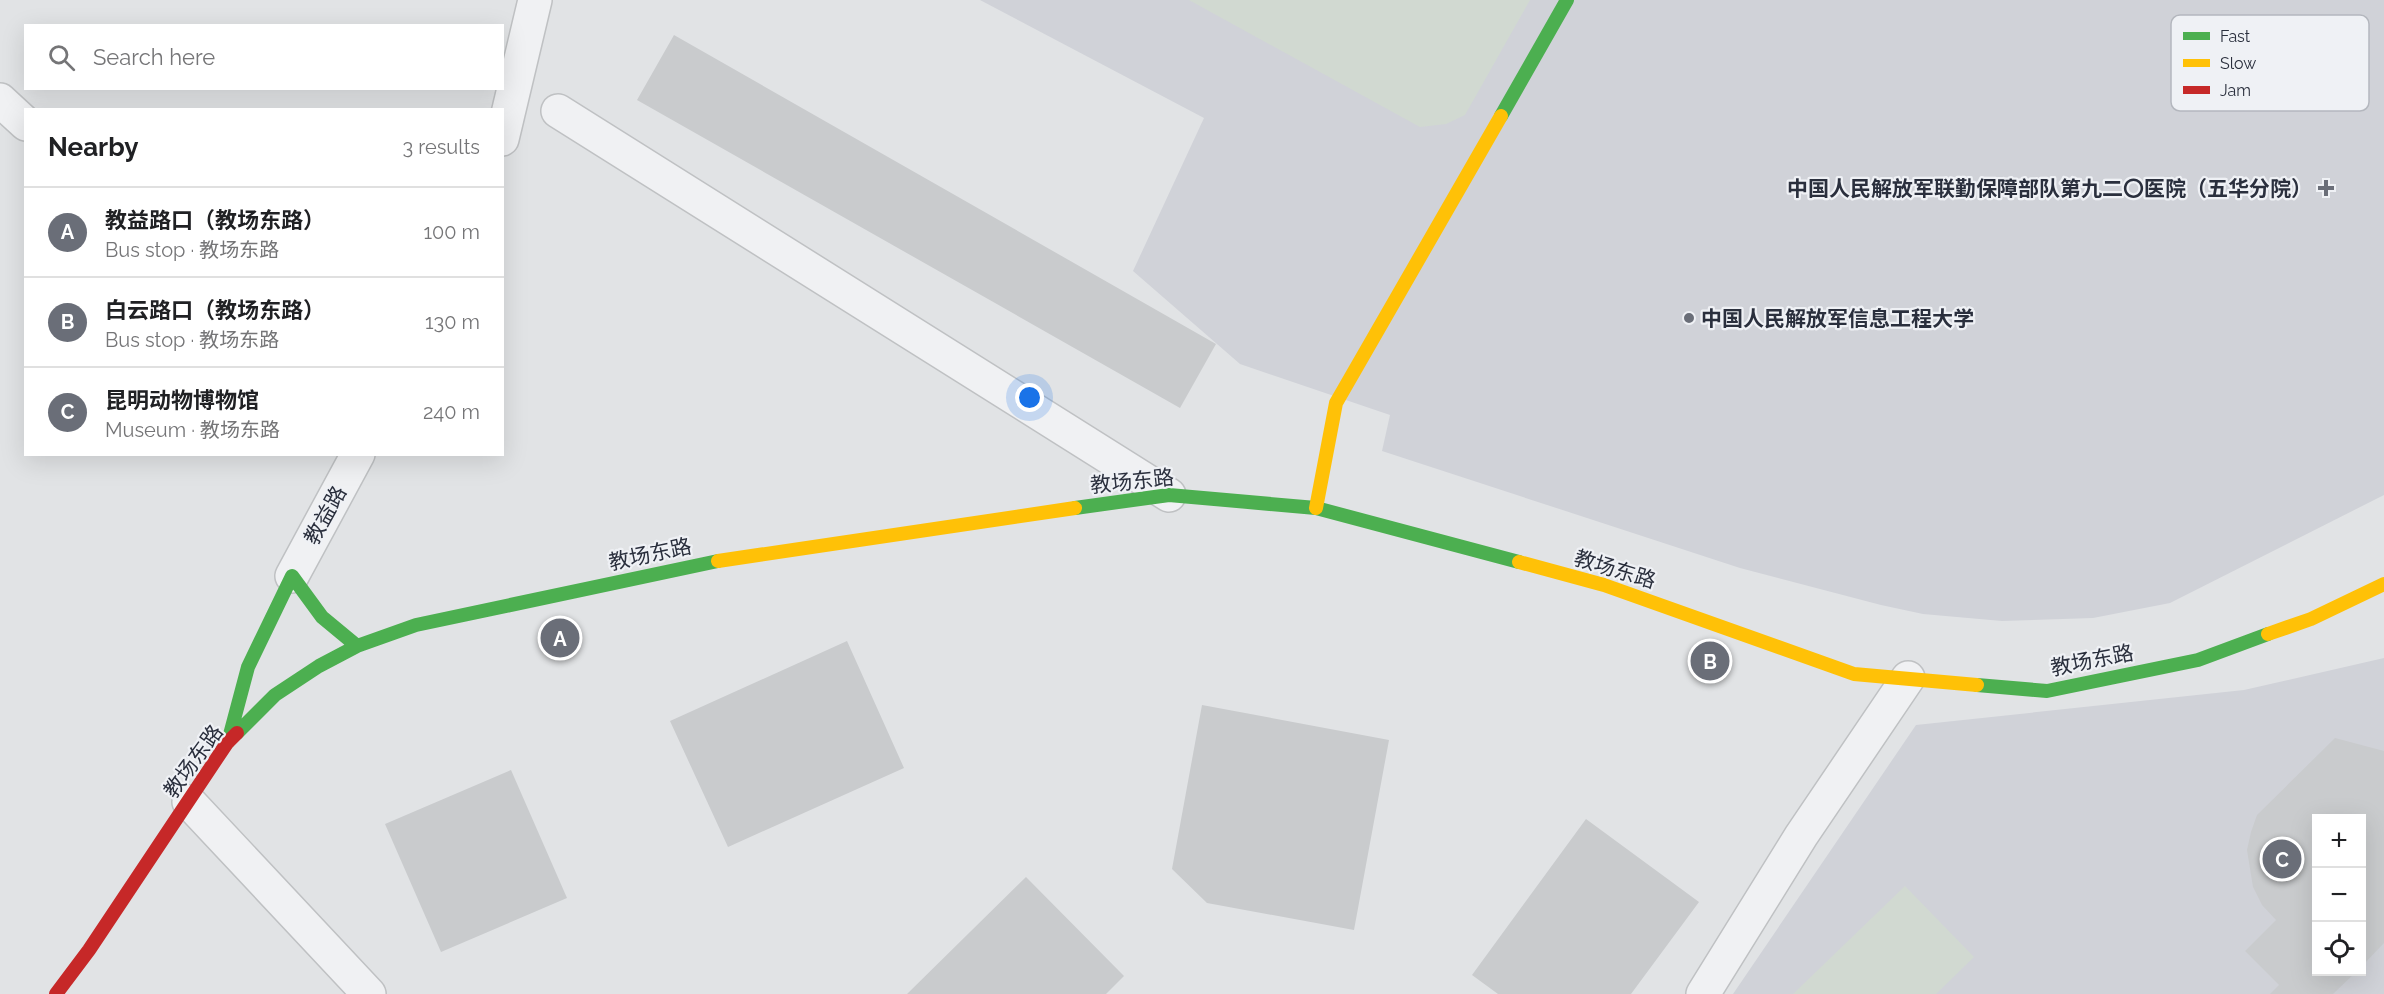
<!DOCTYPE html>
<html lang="en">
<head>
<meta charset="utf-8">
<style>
  body { margin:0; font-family:Raleway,"Noto Sans SC",sans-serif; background:#f2f2f2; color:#202124 }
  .controls { position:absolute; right:18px; bottom:18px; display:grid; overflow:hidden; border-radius:0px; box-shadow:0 6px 24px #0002 }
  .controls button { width:54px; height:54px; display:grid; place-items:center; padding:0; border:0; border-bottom:2px solid #e0e0e0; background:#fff; color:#202124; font:30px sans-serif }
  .you { position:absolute; left:1030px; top:398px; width:21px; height:21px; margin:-15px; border:4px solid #fff; border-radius:50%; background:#1a73e8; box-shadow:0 0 0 9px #1a73e833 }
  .badge { display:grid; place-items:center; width:39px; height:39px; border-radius:50%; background:#6a6e78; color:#fff; font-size:20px; font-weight:700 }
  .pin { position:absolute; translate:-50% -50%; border:3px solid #fff; box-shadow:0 2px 6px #0006 }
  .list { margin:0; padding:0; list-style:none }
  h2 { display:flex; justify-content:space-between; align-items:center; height:78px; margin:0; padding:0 24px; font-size:26px }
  h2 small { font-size:20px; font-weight:400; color:#757577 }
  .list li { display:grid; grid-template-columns:39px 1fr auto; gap:18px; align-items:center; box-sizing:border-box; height:90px; padding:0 24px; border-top:2px solid #e0e0e0 }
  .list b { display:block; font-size:22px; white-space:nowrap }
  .list p { margin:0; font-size:20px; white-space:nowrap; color:#757577 }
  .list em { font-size:20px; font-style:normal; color:#757577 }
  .icon { flex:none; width:33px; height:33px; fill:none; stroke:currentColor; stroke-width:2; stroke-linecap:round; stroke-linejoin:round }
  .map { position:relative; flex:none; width:2384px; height:994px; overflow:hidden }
  .search { position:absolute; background:#fff; box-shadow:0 6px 24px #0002; left:24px; top:24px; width:480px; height:66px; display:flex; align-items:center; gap:15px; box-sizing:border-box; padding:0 21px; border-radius:0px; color:#757577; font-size:22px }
  .panel { position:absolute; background:#fff; box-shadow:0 6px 24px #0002; left:24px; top:108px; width:480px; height:348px; border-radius:0px }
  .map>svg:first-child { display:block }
  .built { fill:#d0d2d8; fill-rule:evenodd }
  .green { fill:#d1d9d1 }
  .building { fill:#c9cbcd }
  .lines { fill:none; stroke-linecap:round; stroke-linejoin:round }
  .street-casing { stroke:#bfc1c3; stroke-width:36 }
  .street { stroke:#f0f1f3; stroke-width:33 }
  .fast { stroke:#4caf50; stroke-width:14 }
  .slow { stroke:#ffc107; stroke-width:14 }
  .jam { stroke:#c62828; stroke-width:14 }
  .poi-dot { fill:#6a6e78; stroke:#eff1f5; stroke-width:2 }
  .labels { text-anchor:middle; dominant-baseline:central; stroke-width:4.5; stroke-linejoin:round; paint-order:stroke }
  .poi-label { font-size:21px; font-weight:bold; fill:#2a2f3d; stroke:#eff1f5; text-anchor:end }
  .street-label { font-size:21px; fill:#2a2f3d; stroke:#eff1f5 }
  .key { fill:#eff1f5; stroke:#b4b7be; stroke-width:1.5 }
  .key-label { font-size:16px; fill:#2a2f3d }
</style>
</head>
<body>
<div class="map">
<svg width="2384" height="994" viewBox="0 0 2384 994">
  <rect width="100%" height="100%" fill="#e1e3e5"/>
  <!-- built -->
  <path class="built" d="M 980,0 L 2384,0 L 2384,495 L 2170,603 L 2093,618 L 2002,621 L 1923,614 L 1881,605 L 1740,568 L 1382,451 L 1390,415 L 1240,364 L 1133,271 L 1204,118 Z
    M 2384,658 L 2384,994 L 1733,994 L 1916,725 L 2244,690 ZM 2316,818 L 2362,818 L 2362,972 L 2316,972 Z"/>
  <!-- green -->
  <path class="green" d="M 1189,0 L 1530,0 L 1465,115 L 1446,124 L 1420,127 Z
    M 1905,886 L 1974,957 L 1936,994 L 1793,994 Z"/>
  <!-- building -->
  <path class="building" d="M 674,35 L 1216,344 L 1180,408 L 637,100 Z
    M 847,641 L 904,768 L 728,847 L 670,721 Z
    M 1202,705 L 1389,740 L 1354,930 L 1207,903 L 1172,869 Z
    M 2335,738 L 2384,751 L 2384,943 L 2362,966 L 2362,818 L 2316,818 L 2316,972 L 2356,972 L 2333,994 L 2270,994 L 2279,985 L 2245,951 L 2276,920 L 2262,905 L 2253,887 L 2247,850 L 2251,832 L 2257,815 Z
    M 511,770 L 567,898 L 441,952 L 385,824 Z
    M 1586,819 L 1699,902 L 1631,994 L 1498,994 L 1472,975 Z
    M 1026,877 L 1124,976 L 1106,994 L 907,994 Z"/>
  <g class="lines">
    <!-- street casing -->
    <g class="street-casing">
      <path id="street" d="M 0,100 L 26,124
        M 558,111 L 1169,495
        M 502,139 L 535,0
        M 292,576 L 358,454
        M 189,802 L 369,994
        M 1703,994 L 1801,836 L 1908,678"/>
    </g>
    <!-- street -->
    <use href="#street" class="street"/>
    <!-- fast -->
    <path class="fast" d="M 1501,116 L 1567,0
      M 1075,508 L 1169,495 L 1316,508 L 1519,562
      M 1977,685 L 2047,691 L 2198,660 L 2268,634
      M 237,733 L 275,695 L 319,666 L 357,646 L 416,625 L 718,561
      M 228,742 L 248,667 L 292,576 L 322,617 L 357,646"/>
    <!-- slow -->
    <path class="slow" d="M 1316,508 L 1336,403 L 1501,116
      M 718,561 L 1075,508
      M 1519,562 L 1604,585 L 1854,674 L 1977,685
      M 2268,634 L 2311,619 L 2384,584"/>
    <!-- jam -->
    <path class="jam" d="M 56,994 L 89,950 L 227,743 L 237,733"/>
  </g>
  <!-- markers -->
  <g class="poi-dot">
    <path d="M2323 179h6v6h6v6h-6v6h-6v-6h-6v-6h6z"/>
    <circle cx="1689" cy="318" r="6"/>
  </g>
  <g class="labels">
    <!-- poi labels -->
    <g class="poi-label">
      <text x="2312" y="188">中国人民解放军联勤保障部队第九二〇医院（五华分院）</text>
      <text x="1701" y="318" text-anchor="start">中国人民解放军信息工程大学</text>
    </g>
    <!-- street labels -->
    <g class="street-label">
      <text transform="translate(1132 481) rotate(-6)">教场东路</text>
      <text transform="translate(325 515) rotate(-61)">教益路</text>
      <text transform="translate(650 554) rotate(-12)">教场东路</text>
      <text transform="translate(1615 569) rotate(17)">教场东路</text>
      <text transform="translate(2092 660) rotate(-11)">教场东路</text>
      <text transform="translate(193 761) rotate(-54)">教场东路</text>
    </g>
  </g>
  <!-- legend -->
  <rect x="2171" y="15" width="198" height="96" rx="9" class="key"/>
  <rect x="2183" y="32" width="27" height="8" fill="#4caf50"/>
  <rect x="2183" y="59" width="27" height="8" fill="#ffc107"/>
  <rect x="2183" y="86" width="27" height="8" fill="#c62828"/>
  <g class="key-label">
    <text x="2220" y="42">Fast</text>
    <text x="2220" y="69">Slow</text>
    <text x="2220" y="96">Jam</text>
  </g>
</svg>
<div class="controls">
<button>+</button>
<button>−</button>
<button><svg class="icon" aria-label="locate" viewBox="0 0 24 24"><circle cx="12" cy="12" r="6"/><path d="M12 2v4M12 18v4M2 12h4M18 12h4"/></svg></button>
</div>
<div class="you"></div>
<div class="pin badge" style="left:560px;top:638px">A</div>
<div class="pin badge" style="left:1710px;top:661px">B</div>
<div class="pin badge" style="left:2282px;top:859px">C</div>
<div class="search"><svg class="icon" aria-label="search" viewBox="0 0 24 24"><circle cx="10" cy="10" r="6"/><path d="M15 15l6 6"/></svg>Search here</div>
<section class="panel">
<h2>Nearby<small>3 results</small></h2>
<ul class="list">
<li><span class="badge">A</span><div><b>教益路口（教场东路）</b><p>Bus stop · 教场东路</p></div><em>100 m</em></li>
<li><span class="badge">B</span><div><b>白云路口（教场东路）</b><p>Bus stop · 教场东路</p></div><em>130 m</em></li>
<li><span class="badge">C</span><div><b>昆明动物博物馆</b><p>Museum · 教场东路</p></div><em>240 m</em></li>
</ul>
</section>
</div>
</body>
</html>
